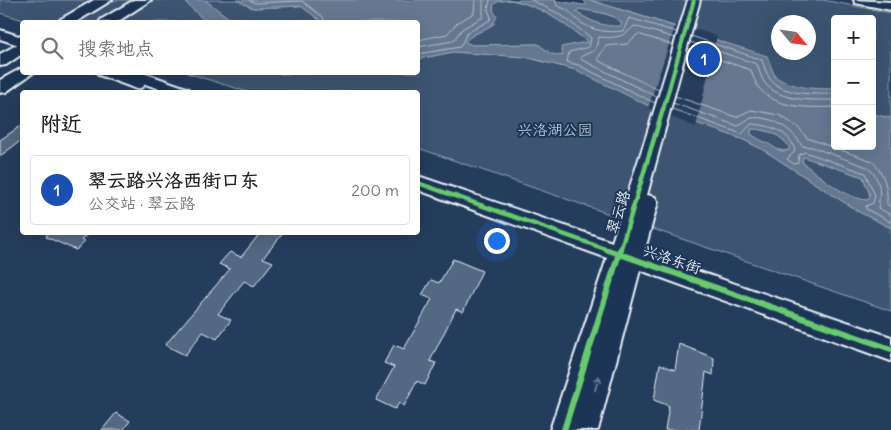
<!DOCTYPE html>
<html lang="zh">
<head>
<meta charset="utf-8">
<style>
  body { margin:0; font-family:Delius,"LXGW WenKai TC",sans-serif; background:#f2f2f2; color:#202124 }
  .controls { position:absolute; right:15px; top:15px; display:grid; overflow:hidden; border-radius:5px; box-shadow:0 5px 20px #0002 }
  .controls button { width:45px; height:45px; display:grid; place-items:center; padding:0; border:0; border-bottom:1px solid #e0e0e0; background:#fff; color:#202124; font:25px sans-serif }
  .compass { position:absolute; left:771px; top:15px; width:45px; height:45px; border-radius:50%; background:#fff; box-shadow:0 5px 20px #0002; rotate:119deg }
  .you { position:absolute; left:496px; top:240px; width:18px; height:18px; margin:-12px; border:4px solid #fff; border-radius:50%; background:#1a73e8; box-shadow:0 0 0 8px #1a73e833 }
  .badge { display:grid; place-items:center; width:32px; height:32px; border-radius:50%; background:#1a73e8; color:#fff; font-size:16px; font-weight:700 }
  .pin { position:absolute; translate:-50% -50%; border:2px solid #fff; box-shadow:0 1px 5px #0006 }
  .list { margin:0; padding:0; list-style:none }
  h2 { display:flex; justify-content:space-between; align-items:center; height:65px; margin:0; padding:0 20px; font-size:21px }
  h2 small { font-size:16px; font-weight:400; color:#757577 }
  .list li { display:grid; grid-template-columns:32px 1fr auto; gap:15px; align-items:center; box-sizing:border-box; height:70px; margin:0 10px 10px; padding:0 10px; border:1px solid #e0e0e0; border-radius:5px }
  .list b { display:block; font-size:19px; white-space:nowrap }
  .list p { margin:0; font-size:16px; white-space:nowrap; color:#757577 }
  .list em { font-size:16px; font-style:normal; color:#757577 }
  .icon { flex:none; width:28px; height:28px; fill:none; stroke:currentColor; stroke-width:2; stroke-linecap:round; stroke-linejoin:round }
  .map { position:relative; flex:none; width:891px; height:430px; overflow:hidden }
  .search { position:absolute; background:#fff; box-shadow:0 5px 20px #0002; left:20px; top:20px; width:400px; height:55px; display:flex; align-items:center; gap:12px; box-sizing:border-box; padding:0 18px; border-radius:5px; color:#757577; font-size:19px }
  .panel { position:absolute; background:#fff; box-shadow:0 5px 20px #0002; left:20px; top:90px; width:400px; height:145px; border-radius:5px }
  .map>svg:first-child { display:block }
  .green { fill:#3e5472; stroke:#93a2b5; fill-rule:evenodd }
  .water { fill:#657890; stroke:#99a8ba; fill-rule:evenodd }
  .pier { fill:#253d5d }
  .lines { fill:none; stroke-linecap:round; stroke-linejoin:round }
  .shore { stroke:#b4c1ce; stroke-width:1 }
  .building { fill:#536782; stroke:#e8f1f8 }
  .secondary-casing { stroke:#e8f1f8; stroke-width:4 }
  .primary-casing { stroke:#e8f1f8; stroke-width:4 }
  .secondary { fill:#1d3557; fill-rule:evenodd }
  .primary { fill:#1d3557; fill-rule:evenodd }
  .cycleway-far2-casing { stroke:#1d3557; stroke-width:6 }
  .cycleway-far1-casing { stroke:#1d3557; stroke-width:8 }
  .cycleway-casing { stroke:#1d3557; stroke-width:9 }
  .cycleway-far2 { stroke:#67ca6e; stroke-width:4 }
  .cycleway-far1 { stroke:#67ca6e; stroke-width:4.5 }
  .cycleway { stroke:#67ca6e; stroke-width:6 }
  .oneway { stroke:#64778f }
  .labels { text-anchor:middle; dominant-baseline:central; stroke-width:4; stroke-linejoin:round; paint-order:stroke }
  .park-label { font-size:15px; fill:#b5c2d0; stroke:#1d3557 }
  .street-label { font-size:15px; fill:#e8f1f8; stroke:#1d3557 }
</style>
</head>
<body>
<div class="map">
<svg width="891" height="430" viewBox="0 0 891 430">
  <rect width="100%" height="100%" fill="#253d5d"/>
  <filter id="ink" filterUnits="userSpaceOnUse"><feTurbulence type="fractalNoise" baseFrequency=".02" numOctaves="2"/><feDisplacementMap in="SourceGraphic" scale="10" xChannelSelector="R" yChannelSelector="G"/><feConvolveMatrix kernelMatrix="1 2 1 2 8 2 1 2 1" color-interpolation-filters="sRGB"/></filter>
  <g filter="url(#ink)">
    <!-- green -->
    <path class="green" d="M 0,0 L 187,0 L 187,4 L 206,22 L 30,22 L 0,13 Z
      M 205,0 L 237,0 L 253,8 L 301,6 L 322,22 L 234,22 Z
      M 511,0 C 542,6 564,24 588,42 L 562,47 L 564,56 L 551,54 L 538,44 L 472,45 L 464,42 L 468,38 L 494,24 L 493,4 L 499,1 Z
      M 590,0 L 823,0 L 891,13 L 891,118 L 872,114 L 872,19 L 835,19 L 835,89 C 813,89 782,91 770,69 L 716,39 ZM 778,22 L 808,22 L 808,52 L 778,52 Z
      M 579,9 C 594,12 611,12 622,23 L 620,27 C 602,27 590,21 576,12 Z
      M 453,52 L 525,57 L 576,70 L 649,106 L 744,140 L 765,151 L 859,212 L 891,228 L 891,311 L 418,148 L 418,92 L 248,92 L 187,73 L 276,72 L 281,74 L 418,72 L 418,59 Z
      M 751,129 C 767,129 783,135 790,149 C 780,155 760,141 751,134 Z
      M 804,157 L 863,177 L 870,195 L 868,201 C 846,199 821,177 803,163 L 802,158 Z"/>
    <!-- water -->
    <path class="water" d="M 187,0 L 205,0 L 234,22 L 206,22 L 187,4 Z
      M 237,0 L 551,0 L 583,5 L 587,4 L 583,0 L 590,0 L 767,56 L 775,77 C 795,88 812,89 835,89 L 835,146 L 872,146 L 872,114 L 891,118 L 891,228 L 859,212 L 765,151 L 744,140 L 649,106 L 576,70 L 525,57 L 453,52 L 418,59 L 418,22 L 322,22 L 301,6 L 253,8 ZM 511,0 C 542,6 563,23 588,42 L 561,47 L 563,56 L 551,54 L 538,44 L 472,45 L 465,42 C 474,30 490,32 497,17 L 493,10 L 494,4 L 499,1 ZM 579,9 C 594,12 612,12 622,23 L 620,26 C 602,27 590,21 576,12 ZM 751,129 C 767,129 783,135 790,149 C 782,154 779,150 772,146 C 767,142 758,140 751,134 ZM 804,157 L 863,177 L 870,195 L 868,200 C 846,199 821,177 803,163 L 802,158 Z"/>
    <!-- pier -->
    <path class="pier" d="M 676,23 L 717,36 L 696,127 L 648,108 Z"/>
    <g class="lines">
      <!-- shore -->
      <path class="shore" d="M 249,0 L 255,3 L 302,1 L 323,17 L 325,22
        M 531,0 L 561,15 L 591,38 L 589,47 L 569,52 L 567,62 L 578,65 L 655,103
        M 555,0 L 557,6 C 573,11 568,13 580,22 C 592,31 608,33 623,31 L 629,18 L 677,32
        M 691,36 L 762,60 C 764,66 766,73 770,79 C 784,96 815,94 835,94
        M 418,40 L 447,34 L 457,23 L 474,13 L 475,0
        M 690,42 L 757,64 C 759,70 761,77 764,82 C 779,102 813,100 835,100
        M 418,47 L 453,41 L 462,29 L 483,17 L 483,0
        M 688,49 L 751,70 C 753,76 755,83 759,88 C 776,109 811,108 835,107
        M 418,54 L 460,47 L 467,33 L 490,20 L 491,17 L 488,10 L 490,0
        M 659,90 L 599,61 L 598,58 L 606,46 L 627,44 L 638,34 L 673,45
        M 675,96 L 736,117 L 751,110 L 779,115 L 798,127 L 807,138 L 872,161 C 884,173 888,187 887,204 L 891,207
        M 657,97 L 582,60 L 580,57 L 595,50 L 599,37 C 614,38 623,38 634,26 L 675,38
        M 673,103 L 738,126 C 742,123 747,119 752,118 C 772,115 793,130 802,146 L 812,147 L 867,167 C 881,178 881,192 878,208 L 891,215
        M 672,109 L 742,134 L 751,124 C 770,125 790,131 795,151 L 787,159 L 794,164 L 798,163 L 799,155 L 805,152 L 865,173 L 875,195 L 873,203 L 866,206 L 866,209 L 891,222"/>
    </g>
    <!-- building -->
    <path class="building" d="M 22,125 L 22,140 L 0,156 L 0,140 Z
      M 48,232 L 61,233 L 90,232 L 81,240 L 85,242 L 76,250 L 46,237 Z
      M 261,232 L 284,232 L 263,258 L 273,262 L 254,286 L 244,281 L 218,314 L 231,320 L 217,339 L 203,332 L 185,355 L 165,345 L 230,269 L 219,264 L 230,252 L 241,257 Z
      M 453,259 L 482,271 L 463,312 L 456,309 L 430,361 L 436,363 L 425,385 L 417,381 L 404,406 L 399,403 L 395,409 L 376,400 L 394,367 L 384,363 L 394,345 L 404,349 L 432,299 L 422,295 L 431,280 L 439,283 Z
      M 679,344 L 714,358 L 713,375 L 706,372 L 699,430 L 665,430 L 669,406 L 654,400 L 660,364 L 675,370 Z
      M 116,413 L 130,421 L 123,430 L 102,430 Z"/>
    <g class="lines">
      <!-- secondary casing -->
      <g class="secondary-casing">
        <path id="secondary" d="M 688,0 L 700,0 L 647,195 L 655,197 L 658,202 L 644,253 L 891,337 L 891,361 L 640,270 L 598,430 L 550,430 L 607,258 L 418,190 L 418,176 L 612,242 L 647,134 Z
          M 854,0 L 891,2 L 891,10 L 855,3 Z
          M 0,30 L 22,37 L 22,46 L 0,39 Z
          M 97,72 L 141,72 L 189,89 L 191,92 L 169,92 L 145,84 L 143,87 L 137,89 L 99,75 Z"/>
      </g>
      <!-- primary casing -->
      <g class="primary-casing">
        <path id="primary" d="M 94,0 L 112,0 L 76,22 L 58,22 L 61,19 Z
          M 134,0 L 151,0 L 117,22 L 99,22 L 102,19 Z
          M 22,42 L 22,54 L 6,65 L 0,66 L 0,54 Z
          M 22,68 L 22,72 L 34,72 L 6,92 L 0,93 L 0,80 Z"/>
      </g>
      <!-- secondary -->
      <use href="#secondary" class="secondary"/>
      <!-- primary -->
      <use href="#primary" class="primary"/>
      <!-- cycleway-far2 casing -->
      <g class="cycleway-far2-casing">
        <path id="cycleway-far2" d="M 663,110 L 694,0"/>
      </g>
      <!-- cycleway-far1 casing -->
      <g class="cycleway-far1-casing">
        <path id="cycleway-far1" d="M 418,183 L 611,251
          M 620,251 L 663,109"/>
      </g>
      <!-- cycleway casing -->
      <g class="cycleway-casing">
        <path id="cycleway" d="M 608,250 L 891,349
          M 564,430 L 620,250"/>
      </g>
      <!-- cycleway-far2 -->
      <use href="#cycleway-far2" class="cycleway-far2"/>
      <!-- cycleway-far1 -->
      <use href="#cycleway-far1" class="cycleway-far1"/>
      <!-- cycleway -->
      <use href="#cycleway" class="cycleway"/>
    </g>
    <!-- one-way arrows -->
    <defs><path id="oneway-shaft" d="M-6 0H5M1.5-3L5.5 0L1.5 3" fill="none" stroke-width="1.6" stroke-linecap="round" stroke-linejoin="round" transform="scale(1.25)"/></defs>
    <use class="oneway" href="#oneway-shaft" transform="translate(597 383) rotate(-75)"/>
  </g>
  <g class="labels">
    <!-- park labels -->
    <g class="park-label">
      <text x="555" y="129">兴洛湖公园</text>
    </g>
    <!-- street labels -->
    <g class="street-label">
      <text transform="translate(618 212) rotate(-72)">翠云路</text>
      <text transform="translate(672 259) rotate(19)">兴洛东街</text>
    </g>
  </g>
</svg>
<div class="controls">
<button>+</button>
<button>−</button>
<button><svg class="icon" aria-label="layers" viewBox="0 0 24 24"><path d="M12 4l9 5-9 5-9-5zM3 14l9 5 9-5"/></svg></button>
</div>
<svg class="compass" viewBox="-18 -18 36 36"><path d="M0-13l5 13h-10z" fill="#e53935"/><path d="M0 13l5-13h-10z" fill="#757577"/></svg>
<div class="you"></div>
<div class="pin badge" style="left:704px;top:59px;background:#1a4fb4">1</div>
<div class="search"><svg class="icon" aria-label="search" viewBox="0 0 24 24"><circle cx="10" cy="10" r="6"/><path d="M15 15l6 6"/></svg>搜索地点</div>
<section class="panel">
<h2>附近<small></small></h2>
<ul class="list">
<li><span class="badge" style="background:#1a4fb4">1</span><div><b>翠云路兴洛西街口东</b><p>公交站 · 翠云路</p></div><em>200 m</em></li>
</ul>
</section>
</div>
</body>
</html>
